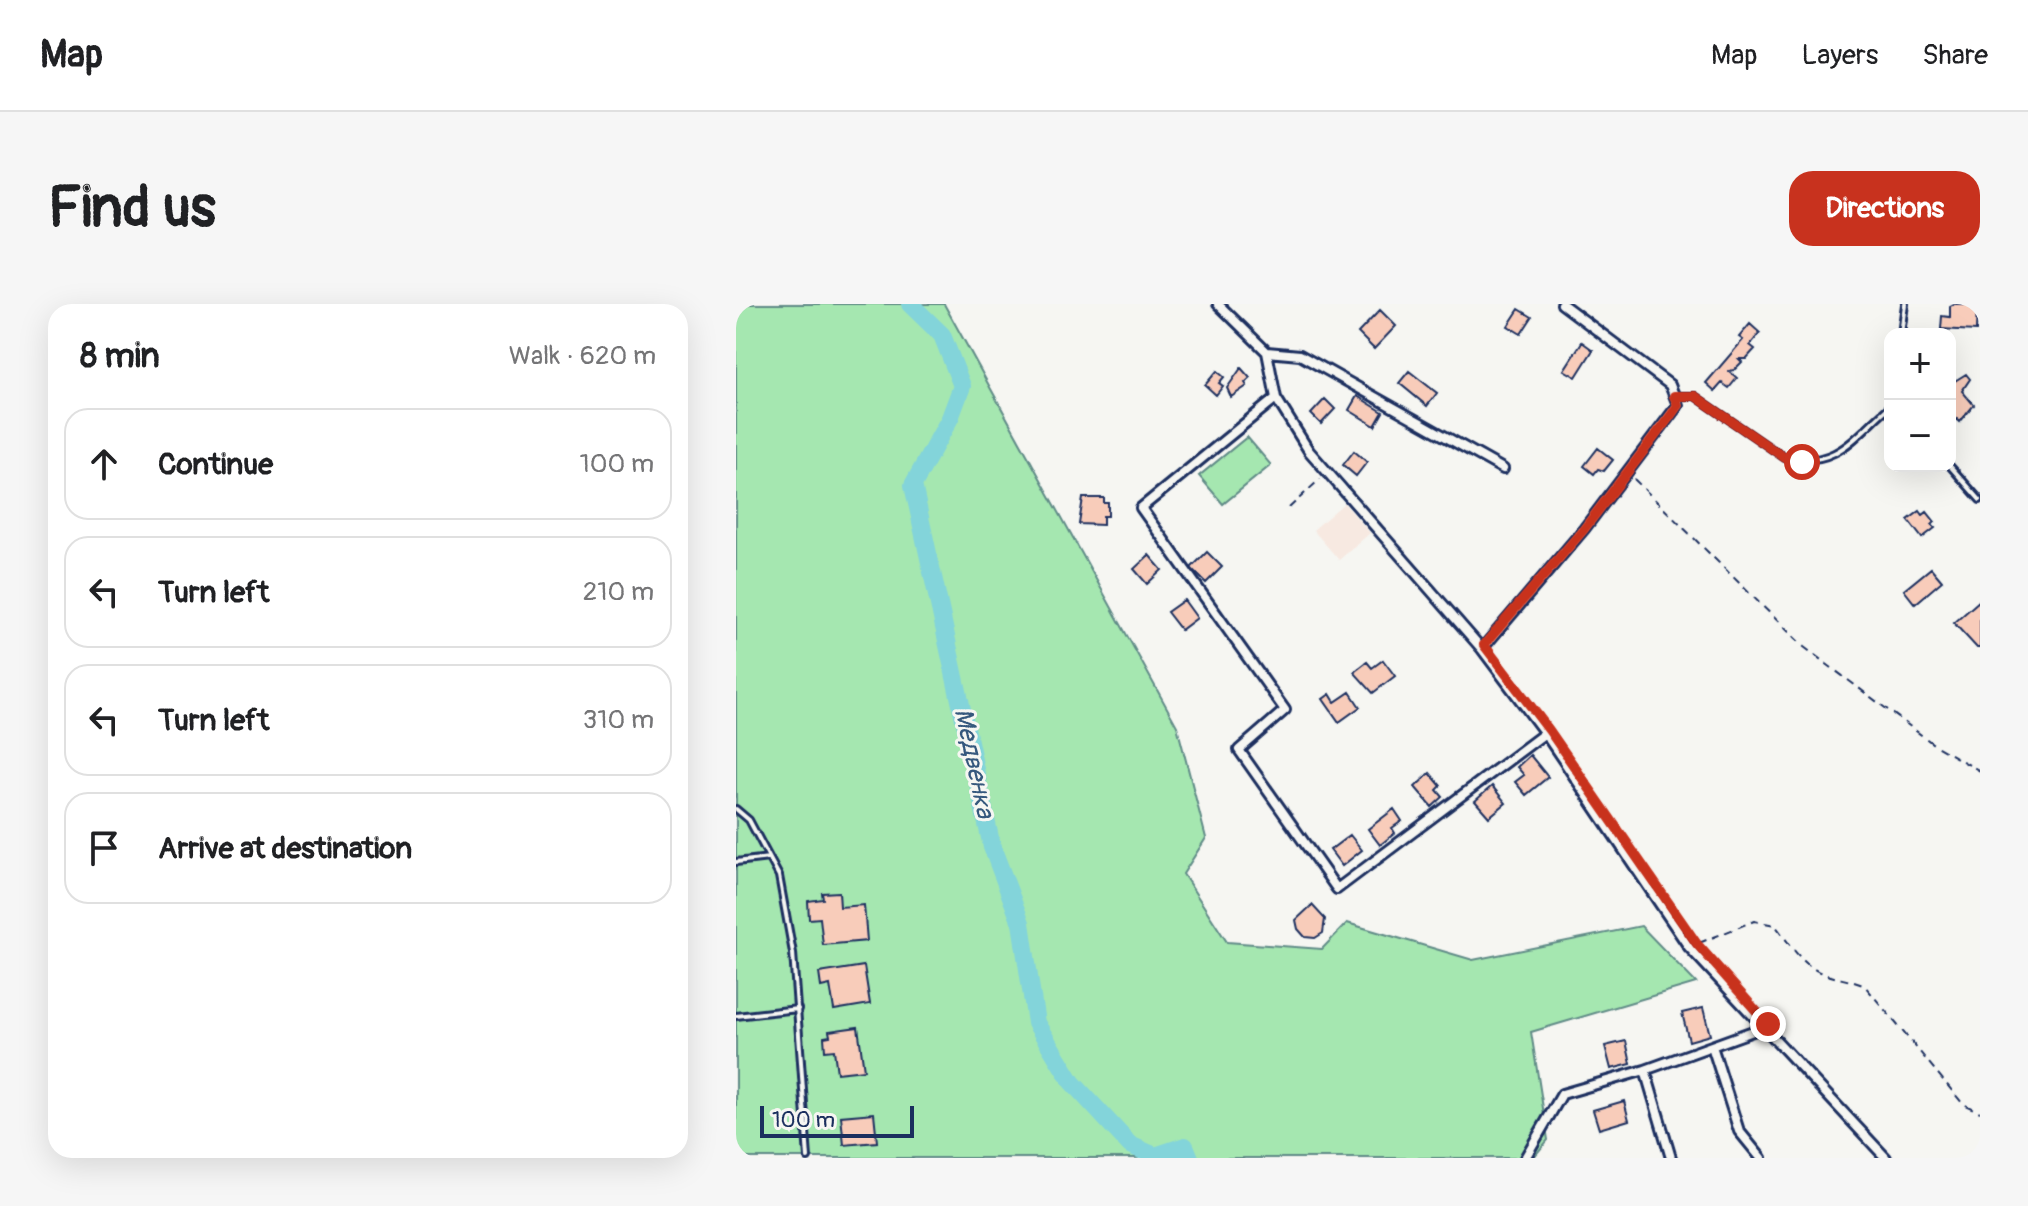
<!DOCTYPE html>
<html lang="en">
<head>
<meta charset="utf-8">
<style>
  body { margin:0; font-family:Pangolin,sans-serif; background:#f6f6f6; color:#202124 }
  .controls { position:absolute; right:24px; top:24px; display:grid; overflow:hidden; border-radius:16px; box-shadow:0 8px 32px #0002 }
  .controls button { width:72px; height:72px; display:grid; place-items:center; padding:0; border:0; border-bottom:2px solid #e0e0e0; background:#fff; color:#202124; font:40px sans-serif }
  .scale { position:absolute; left:24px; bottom:20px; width:154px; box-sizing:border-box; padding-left:8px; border:4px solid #1b2f5e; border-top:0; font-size:22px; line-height:28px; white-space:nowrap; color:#1b2f5e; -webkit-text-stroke:6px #f6f6f2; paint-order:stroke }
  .stop { position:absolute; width:24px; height:24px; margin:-18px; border:6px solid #c8321e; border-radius:50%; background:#fff }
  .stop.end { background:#c8321e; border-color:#fff; box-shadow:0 2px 8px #0008 }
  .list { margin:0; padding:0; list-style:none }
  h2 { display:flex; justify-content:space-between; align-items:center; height:104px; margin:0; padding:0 32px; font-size:34px }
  h2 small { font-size:26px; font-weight:400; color:#757577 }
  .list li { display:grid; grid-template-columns:52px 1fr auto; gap:24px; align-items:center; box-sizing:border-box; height:112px; margin:0 16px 16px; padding:0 16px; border:2px solid #e0e0e0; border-radius:24px }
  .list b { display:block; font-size:30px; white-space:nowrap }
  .list em { font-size:26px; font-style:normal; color:#757577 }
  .icon { flex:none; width:44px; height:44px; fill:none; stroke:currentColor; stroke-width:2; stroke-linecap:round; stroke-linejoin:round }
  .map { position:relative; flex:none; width:1244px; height:854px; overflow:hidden; border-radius:24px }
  header { display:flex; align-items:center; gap:48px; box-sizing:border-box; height:112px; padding:0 40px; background:#fff; border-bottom:2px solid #e0e0e0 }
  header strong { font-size:38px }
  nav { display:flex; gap:44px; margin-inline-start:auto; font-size:28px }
  .intro { display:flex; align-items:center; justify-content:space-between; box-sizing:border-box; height:192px; padding:0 48px }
  h1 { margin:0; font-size:56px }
  .button { padding:20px 36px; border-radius:24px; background:#c8321e; color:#fff; font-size:28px; font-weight:700 }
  main { display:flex; gap:48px; padding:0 48px }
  aside { flex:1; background:#fff; border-radius:24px; box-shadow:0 8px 32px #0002 }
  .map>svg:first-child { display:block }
  .built { fill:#f7e9e1 }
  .green { fill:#a5e7b0; stroke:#608b87; stroke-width:2 }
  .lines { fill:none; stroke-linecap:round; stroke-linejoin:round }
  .river { stroke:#83d4da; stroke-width:18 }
  .building { fill:#f8ccba; stroke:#1b2f5e; stroke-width:2 }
  .service-casing { stroke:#1b2f5e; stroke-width:10 }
  .minor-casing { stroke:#1b2f5e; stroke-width:14 }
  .path { stroke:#1b2f5e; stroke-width:2; stroke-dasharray:8 6; stroke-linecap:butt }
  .service { stroke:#f6f6f2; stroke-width:4 }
  .minor { stroke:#f6f6f2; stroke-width:8 }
  .route { stroke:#c8321e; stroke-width:10 }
  .labels { text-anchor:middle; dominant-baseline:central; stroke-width:6; stroke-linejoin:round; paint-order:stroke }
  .water-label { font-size:26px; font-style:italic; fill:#35587d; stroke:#f6f6f2 }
</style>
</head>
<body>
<header>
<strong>Map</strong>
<nav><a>Map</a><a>Layers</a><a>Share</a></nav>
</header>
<div class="intro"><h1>Find us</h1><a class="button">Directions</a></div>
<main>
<aside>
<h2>8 min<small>Walk · 620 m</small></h2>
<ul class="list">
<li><svg class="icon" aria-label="ahead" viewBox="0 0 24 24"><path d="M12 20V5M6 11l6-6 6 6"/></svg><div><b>Continue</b></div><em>100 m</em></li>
<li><svg class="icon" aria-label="left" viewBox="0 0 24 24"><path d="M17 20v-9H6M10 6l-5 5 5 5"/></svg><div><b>Turn left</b></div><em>210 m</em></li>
<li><svg class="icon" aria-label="left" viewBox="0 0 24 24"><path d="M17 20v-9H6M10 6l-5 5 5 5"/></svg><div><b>Turn left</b></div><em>310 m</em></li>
<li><svg class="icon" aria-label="arrive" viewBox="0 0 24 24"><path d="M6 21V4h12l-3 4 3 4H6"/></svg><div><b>Arrive at destination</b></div></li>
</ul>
</aside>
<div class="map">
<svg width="1244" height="854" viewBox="0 0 1244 854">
  <rect width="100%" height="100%" fill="#f6f6f2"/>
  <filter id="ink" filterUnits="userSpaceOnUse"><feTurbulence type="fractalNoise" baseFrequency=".0125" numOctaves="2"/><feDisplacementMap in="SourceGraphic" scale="16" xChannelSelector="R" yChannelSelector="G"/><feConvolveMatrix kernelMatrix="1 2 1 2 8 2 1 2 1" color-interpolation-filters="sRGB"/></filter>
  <g filter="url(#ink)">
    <!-- built -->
    <path class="built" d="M 608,199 L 634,229 L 603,256 L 577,226 Z"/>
    <!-- green -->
    <path class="green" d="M 0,0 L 208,0 L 441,422 L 470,534 L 447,570 L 491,638 L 586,645 L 611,619 L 737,656 L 905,622 L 960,679 L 795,728 L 812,836 L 797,854 L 0,854 Z
      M 511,133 L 535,161 L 487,200 L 463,172 Z"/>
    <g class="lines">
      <!-- river -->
      <path class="river" d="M 174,0 L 206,31 L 226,82 L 214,114 L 177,181 L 256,543 L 285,619 L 300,719 L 336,778 L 394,841 L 419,852 L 449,842 L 454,854"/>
    </g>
    <!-- building -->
    <path class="building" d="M 1218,0 L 1241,0 L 1240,27 L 1205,25 L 1206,12 L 1214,13 L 1214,2 Z
      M 783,5 L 796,13 L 785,30 L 772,22 Z
      M 644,6 L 660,22 L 638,45 L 622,29 Z
      M 1014,20 L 1024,29 L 1014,41 L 1019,45 L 1010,55 L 1003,55 L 1006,58 L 998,66 L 993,67 L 1001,74 L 993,84 L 986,79 L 979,87 L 970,79 L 1007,36 L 1003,33 Z
      M 846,38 L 857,46 L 840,73 L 828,66 Z
      M 505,64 L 514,74 L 509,79 L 511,82 L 495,93 L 491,84 Z
      M 481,67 L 488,73 L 483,79 L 487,82 L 480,91 L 469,81 Z
      M 673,67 L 701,89 L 691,102 L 663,79 Z
      M 1230,70 L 1234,75 L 1226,87 L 1238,101 L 1224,118 L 1221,115 L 1214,122 L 1214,80 Z
      M 621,92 L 647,108 L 639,122 L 613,106 Z
      M 589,95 L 599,105 L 585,120 L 575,110 Z
      M 862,144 L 877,156 L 868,167 L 862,165 L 858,170 L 848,162 Z
      M 618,147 L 631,158 L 620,172 L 607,161 Z
      M 347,194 L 368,194 L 368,199 L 372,199 L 372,212 L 367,212 L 367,221 L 343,220 Z
      M 1184,207 L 1187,211 L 1191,208 L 1199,218 L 1196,221 L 1199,224 L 1186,234 L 1172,216 Z
      M 471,248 L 486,263 L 470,279 L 455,264 Z
      M 413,251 L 426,266 L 411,280 L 398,265 Z
      M 1195,264 L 1206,277 L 1179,300 L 1168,286 Z
      M 448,296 L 461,314 L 445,326 L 431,308 Z
      M 1244,296 L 1244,344 L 1241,344 L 1218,319 Z
      M 647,356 L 659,372 L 637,389 L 618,368 L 631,358 L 636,364 Z
      M 614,388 L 624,403 L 603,418 L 587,395 L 594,390 L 599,398 Z
      M 794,451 L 812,473 L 790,491 L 779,478 L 788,471 L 781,463 Z
      M 694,469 L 705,482 L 701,486 L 707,493 L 696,503 L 679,483 Z
      M 756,482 L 770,499 L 753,513 L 739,497 Z
      M 658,505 L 666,517 L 656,524 L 659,529 L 644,541 L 632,525 Z
      M 614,531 L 626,546 L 606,562 L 594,546 Z
      M 103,588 L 104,603 L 128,601 L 131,637 L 87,641 L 84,614 L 73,615 L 72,597 L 87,595 L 86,589 Z
      M 576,601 L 589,615 L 587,629 L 579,634 L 569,633 L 562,625 L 560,616 Z
      M 128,662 L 134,700 L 98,706 L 94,681 L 85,683 L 83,669 Z
      M 967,704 L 974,731 L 953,737 L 946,709 Z
      M 122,723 L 128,766 L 101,769 L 98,746 L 89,747 L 88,733 L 94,732 L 93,727 Z
      M 890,737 L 895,760 L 875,765 L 869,742 Z
      M 888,797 L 893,816 L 863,825 L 857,806 Z
      M 138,809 L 141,838 L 108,841 L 105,812 Z"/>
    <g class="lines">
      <!-- service casing -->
      <g class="service-casing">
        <path id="service" d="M 1165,30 L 1169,0
          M 940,92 L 959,92 L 1049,154 C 1101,164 1117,134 1154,102
          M 1214,162 L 1244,196
          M 0,505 L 13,516 L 43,572 L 57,649 L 72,854
          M 0,558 L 33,554
          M 0,712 L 62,705"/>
      </g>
      <!-- minor casing -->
      <g class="minor-casing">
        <path id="minor" d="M 482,0 L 531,48 L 540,94 L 573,147 L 746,345 L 809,429 L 953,643 L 1150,854
          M 531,48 L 564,51 L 767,165
          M 540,94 L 405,204 L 549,406 L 503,446 L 601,585 L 809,429
          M 746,345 L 848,225 L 942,101 L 934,81 L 826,0
          M 976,742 L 1003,827 L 1025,854
          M 789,854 L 826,790 L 909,766
          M 935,854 L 909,766 L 1028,723"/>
      </g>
      <!-- path -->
      <path class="path" d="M 898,175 L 1068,343 L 1200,442 L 1244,467
        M 553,204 L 584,175
        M 963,639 L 1018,617 L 1039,621 C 1054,640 1067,664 1091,671 C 1104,675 1115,676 1129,682 L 1227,800 L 1244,808"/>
      <!-- service -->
      <use href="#service" class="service"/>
      <!-- minor -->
      <use href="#minor" class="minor"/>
    </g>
  </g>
  <g class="lines" filter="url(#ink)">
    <!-- route -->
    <path class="route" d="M 1032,720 L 961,640 L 813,426 L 748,341 L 848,225 L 935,111 L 942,101 L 938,92 L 959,92 L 1049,154 L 1066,158"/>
  </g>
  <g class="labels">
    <!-- water labels -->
    <g class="water-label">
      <text transform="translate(238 459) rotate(78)">Медвенка</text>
    </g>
  </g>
</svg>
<div class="controls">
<button>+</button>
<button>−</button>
</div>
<div class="scale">100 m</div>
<div class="stop" style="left:1066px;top:158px"></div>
<div class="stop end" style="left:1032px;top:720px"></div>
</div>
</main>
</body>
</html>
